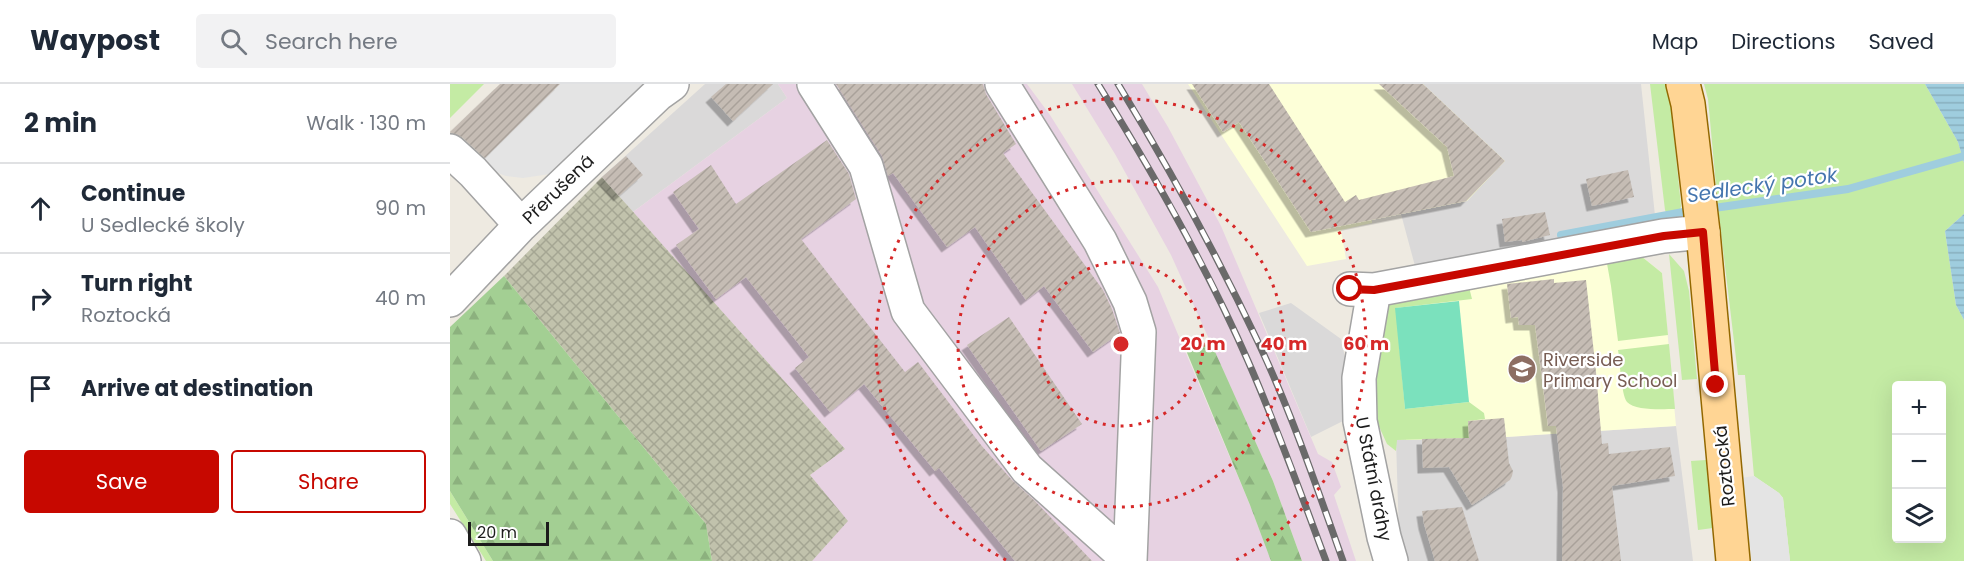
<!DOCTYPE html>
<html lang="en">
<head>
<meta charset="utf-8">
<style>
  body { margin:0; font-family:Poppins,sans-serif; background:#f2f2f3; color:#1f2937 }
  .controls { position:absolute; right:18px; bottom:18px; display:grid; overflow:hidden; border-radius:6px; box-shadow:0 6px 24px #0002 }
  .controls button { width:54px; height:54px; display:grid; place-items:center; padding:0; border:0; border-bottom:2px solid #e0e1e3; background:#fff; color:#1f2937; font:30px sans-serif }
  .scale { position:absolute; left:18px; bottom:15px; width:81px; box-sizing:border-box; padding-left:6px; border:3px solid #1c1c1c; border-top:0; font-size:16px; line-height:21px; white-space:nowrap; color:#1c1c1c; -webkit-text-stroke:4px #fff; paint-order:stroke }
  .stop { position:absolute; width:18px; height:18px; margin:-14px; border:4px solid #c70800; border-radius:50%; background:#fff }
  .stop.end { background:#c70800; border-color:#fff; box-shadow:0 2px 6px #0008 }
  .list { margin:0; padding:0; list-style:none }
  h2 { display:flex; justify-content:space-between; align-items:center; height:78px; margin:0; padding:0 24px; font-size:26px }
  h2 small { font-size:20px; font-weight:400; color:#747a83 }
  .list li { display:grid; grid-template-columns:39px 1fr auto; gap:18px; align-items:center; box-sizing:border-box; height:90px; padding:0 24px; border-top:2px solid #e0e1e3 }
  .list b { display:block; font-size:22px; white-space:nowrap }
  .list p { margin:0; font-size:20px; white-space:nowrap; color:#747a83 }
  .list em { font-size:20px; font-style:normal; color:#747a83 }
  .actions { display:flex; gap:12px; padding:18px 24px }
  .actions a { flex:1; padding:14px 0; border:2px solid #c70800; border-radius:6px; text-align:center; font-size:21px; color:#c70800 }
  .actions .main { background:#c70800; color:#fff }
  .icon { flex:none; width:33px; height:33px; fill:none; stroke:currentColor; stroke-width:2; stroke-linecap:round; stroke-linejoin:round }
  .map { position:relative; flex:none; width:1514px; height:477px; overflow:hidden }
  header { display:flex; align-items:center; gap:36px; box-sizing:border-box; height:84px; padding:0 30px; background:#fff; border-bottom:2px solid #e0e1e3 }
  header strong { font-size:28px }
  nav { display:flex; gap:33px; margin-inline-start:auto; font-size:21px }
  .search { width:420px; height:54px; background:#f2f2f3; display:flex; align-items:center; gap:15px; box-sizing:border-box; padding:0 21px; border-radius:6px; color:#747a83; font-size:22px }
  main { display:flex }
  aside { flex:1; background:#fff }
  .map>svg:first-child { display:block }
  .residential { fill:#dad9d9 }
  .industrial { fill:#e7d2e2 }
  .education { fill:#fdffd8 }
  .construction { fill:url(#construction-cross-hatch) }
  .grass { fill:#c4eba4; fill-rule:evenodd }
  .forest { fill:url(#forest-firs) }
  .pitch { fill:#7be1bd }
  .parking { fill:#e4e4e4 }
  .water { fill:url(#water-rules) }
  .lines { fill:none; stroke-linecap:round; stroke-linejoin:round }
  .stream { stroke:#9fcdde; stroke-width:8 }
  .building { fill:url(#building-hatch); filter:url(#shadow) }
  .minor-casing { stroke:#a3a3a3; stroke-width:36 }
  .major-casing { stroke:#936800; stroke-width:36 }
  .minor { stroke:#fff; stroke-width:33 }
  .major { stroke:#ffd594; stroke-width:33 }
  .rail-casing { stroke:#6a6a6a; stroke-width:7 }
  .rail { stroke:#fff; stroke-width:4.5; stroke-dasharray:14; stroke-linecap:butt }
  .route { stroke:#c70800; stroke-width:8 }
  .ring { fill:none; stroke:#d62828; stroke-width:3; stroke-dasharray:3 6 }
  .labels { text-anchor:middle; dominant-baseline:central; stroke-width:4.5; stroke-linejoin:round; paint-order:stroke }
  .street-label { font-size:18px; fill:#1c1c1c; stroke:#fff }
  .education-label { font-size:18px; fill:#785e54; stroke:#fff; text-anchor:start }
  .water-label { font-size:20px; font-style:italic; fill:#4575ae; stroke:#fff }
  .centre { fill:#d62828; stroke:#fff; stroke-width:3 }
  .ring-label { font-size:18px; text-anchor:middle; font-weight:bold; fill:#d62828; stroke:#fff; stroke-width:4.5; stroke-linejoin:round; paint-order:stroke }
</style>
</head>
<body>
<header>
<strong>Waypost</strong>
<div class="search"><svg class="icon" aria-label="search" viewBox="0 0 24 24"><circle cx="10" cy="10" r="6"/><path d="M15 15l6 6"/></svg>Search here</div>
<nav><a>Map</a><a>Directions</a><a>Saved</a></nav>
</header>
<main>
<aside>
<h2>2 min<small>Walk · 130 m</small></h2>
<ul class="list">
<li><svg class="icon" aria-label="ahead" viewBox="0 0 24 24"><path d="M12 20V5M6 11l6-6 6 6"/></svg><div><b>Continue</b><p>U Sedlecké školy</p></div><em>90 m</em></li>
<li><svg class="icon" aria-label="right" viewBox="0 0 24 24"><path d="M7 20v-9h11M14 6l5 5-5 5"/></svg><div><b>Turn right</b><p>Roztocká</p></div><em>40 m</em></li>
<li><svg class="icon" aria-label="arrive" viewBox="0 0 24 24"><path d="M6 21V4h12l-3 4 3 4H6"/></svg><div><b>Arrive at destination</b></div></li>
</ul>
<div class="actions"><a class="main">Save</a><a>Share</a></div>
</aside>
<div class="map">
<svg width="1514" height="477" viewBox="0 0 1514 477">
  <defs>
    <pattern id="construction-cross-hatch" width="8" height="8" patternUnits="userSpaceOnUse" patternTransform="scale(1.5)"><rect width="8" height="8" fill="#c1c2ac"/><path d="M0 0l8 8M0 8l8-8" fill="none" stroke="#a5a693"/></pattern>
    <pattern id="forest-firs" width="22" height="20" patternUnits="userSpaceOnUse" patternTransform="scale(1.5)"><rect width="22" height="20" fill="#a3cf93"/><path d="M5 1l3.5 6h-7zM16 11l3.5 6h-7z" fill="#8cb17e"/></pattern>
    <pattern id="water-rules" width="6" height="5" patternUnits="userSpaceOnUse" patternTransform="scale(1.5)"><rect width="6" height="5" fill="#9fcdde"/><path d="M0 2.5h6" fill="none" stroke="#88afbe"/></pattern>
    <pattern id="building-hatch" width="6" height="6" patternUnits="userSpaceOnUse" patternTransform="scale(1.5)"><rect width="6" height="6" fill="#c5bcb4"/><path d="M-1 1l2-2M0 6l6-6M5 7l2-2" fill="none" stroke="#a9a19a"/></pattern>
    <filter id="shadow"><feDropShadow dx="-5.5" dy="5.5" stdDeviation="0" flood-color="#0004"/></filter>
  </defs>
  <rect width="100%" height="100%" fill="#eeeae1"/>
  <!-- residential -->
  <path class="residential" d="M 255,0 L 328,0 L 337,14 L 183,128 L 152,93 Z
    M 973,0 L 1191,0 L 1206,141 L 965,182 L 951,130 L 1017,117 L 1055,77 Z
    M 841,219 L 891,255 L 898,287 L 895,336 L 861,353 L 809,229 Z
    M 1226,342 L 1243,477 L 955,477 L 949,453 L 946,356 L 1056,353 Z"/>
  <!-- industrial -->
  <path class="industrial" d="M 328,0 L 577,0 L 600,31 L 708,203 L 800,421 L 821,477 L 362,477 L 397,437 L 360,391 L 395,365 L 183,128 L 337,14 Z
    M 622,0 L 692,0 L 718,43 L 771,142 L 868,370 L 882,378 L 891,403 L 884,411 L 906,477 L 852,477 L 823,397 L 721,171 L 665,70 Z"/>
  <!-- education -->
  <path class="education" d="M 738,0 L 973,0 L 1055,77 L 1017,117 L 922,136 L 922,139 L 891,146 L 896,175 L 857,182 Z
    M 1186,168 L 1212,189 L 1226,342 L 1056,353 L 956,356 L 939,220 Z"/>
  <!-- construction -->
  <path class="construction" d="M 152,93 L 395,365 L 360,391 L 398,437 L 362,477 L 262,477 L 256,440 L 54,192 Z"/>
  <!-- grass -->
  <path class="grass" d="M 0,0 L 34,0 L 0,34 Z
    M 1200,0 L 1216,0 L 1220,13 L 1231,122 L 1229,132 L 1220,137 L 1215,126 Z
    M 1254,0 L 1475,0 L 1508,58 L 1514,79 L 1514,130 L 1495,147 L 1506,221 L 1514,236 L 1514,477 L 1340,477 L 1333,414 L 1329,409 L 1304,392 L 1295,291 L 1288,291 L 1268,123 L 1258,15 ZM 1446,302 L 1492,302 L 1492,454 L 1446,454 Z
    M 1186,168 L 1212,189 L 1218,251 L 1168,257 L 1161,202 L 1156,174 Z
    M 1219,170 L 1234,187 L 1239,207 L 1247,295 L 1232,296 Z
    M 1019,203 L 1022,215 L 946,224 L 955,325 L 1019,318 L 1034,329 L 1035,335 L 1018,337 L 1019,354 L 947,356 L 946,367 L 937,360 L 927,338 L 917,311 L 939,220 Z
    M 1219,260 L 1225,325 C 1213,325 1185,327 1177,318 C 1171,310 1170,277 1168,266 Z
    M 1256,376 L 1263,444 L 1248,446 L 1241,377 Z
    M 0,407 L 43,477 L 36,477 L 0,420 Z"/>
  <!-- forest -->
  <path class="forest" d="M 54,192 L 256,440 L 262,477 L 43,477 L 0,407 L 0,243 Z
    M 733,259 L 762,261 L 823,397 L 852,477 L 821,477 L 800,421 Z"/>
  <!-- pitch -->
  <path class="pitch" d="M 1009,217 L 1019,318 L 955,325 L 945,224 Z"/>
  <!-- parking -->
  <path class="parking" d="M 110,0 L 197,0 L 100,90 L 73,94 L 56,92 L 42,87 L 30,77 Z
    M 1304,392 L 1329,409 L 1333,414 L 1340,477 L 1302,477 L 1291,394 Z"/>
  <!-- water -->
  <path class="water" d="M 1475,0 L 1514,0 L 1514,79 L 1508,58 Z
    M 1514,130 L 1514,236 L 1506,221 L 1495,147 Z"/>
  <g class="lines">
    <!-- stream -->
    <path class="stream" d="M 1257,125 L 1398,105 L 1514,72
      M 1111,151 L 1244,126"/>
  </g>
  <!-- building -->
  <path class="building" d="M 50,0 L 110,0 L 35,74 L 12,53 L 0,48 Z
    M 276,0 L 323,0 L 283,37 L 261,13 Z
    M 386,0 L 533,0 L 536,10 L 566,60 L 553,69 L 653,206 L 662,225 L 670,249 L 643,268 L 594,202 L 576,216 L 525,143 L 497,163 L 443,89 L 438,92 L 432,72 Z
    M 742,0 L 819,0 L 895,118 L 906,111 L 909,116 L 1004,92 L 997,63 L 929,0 L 973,0 L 1055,77 L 1016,117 L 861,148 L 789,38 L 773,48 Z
    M 377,56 L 399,90 L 406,115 L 351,155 L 455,288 L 468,278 L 531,361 L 562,396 L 585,417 L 642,477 L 565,477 L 489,384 L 485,387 L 414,300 L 380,328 L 345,284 L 359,273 L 296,193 L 266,215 L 226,161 L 249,145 L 223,108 L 261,81 L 286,120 Z
    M 176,72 L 193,91 L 169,112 L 152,93 Z
    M 1178,86 L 1184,113 L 1142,122 L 1136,95 Z
    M 1095,128 L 1100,151 L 1072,158 L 1072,156 L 1055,158 L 1052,135 Z
    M 1104,195 L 1104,199 L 1136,196 L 1146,288 L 1152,360 L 1158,359 L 1159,370 L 1220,363 L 1225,392 L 1162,402 L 1171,477 L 1112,477 L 1113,403 L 1106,342 L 1098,342 L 1085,241 L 1069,241 L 1068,233 L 1061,234 L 1057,200 Z
    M 559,233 L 632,340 L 591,367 L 517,261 Z
    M 1054,334 L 1059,379 L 1063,387 L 1062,392 L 1060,396 L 1022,421 L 999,383 L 973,384 L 972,355 L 1019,354 L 1018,337 Z
    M 1012,423 L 1029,477 L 985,477 L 974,440 L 972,427 Z"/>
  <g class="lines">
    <!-- minor casing -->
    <g class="minor-casing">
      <path id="minor" d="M 364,0 L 416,82 L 458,227 L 577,385 L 680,477
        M 552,0 L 650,157 L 680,218 L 689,248 L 680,477
        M 0,67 L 23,88 L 71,141
        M 900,205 L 924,206 L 1213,152 L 1253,148
        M 924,206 L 909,294 L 910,337 L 934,453 L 941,477
        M 0,216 L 71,141 L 208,10 L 222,0
        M 0,452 L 14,477"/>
    </g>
    <!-- major casing -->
    <g class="major-casing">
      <path id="major" d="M 1233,0 L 1238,20 L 1253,148 L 1283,477"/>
    </g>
    <!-- minor -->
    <use href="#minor" class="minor"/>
    <!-- major -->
    <use href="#major" class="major"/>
    <!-- rail casing -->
    <g class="rail-casing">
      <path id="rail" d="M 648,0 C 703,89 756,181 798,277 C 827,343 851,410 876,477
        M 668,0 C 719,84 767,171 809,260 C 842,330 867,404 893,477"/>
    </g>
    <!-- rail -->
    <use href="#rail" class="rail"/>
  </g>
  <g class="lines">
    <!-- route -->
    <path class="route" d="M 900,205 L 924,206 L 1214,152 L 1253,148 L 1266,301"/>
  </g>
  <!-- distance rings -->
  <g class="ring">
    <circle cx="671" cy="260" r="82"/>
    <circle cx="671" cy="260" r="163"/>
    <path d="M556 476A245 245 0 1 1 786 476"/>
  </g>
  <!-- icons -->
  <defs>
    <g id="school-disc" transform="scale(1.5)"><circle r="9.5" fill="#8d6e63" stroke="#fff"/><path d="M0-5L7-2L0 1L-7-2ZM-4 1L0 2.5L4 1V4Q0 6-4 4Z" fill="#fff"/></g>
  </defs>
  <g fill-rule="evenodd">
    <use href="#school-disc" x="1072" y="285"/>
  </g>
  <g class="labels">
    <!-- street labels -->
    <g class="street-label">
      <text transform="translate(108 105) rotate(-44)">Přerušená</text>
      <text transform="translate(1274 382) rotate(-96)">Roztocká</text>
      <text transform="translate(924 395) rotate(79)">U Státní dráhy</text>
    </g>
    <!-- education labels -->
    <g class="education-label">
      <text x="1093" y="275">Riverside<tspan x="1093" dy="21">Primary School</tspan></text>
    </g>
    <!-- water labels -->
    <g class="water-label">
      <text transform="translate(1312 101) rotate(-8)">Sedlecký potok</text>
    </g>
  </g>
  <circle cx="671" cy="260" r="9" class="centre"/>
  <g class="ring-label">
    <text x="753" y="266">20 m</text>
    <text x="834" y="266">40 m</text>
    <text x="916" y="266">60 m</text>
  </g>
</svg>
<div class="controls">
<button>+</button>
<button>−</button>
<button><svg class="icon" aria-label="layers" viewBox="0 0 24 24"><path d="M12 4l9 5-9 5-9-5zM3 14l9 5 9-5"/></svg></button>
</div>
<div class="scale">20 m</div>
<div class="stop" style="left:900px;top:205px"></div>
<div class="stop end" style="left:1266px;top:301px"></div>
</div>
</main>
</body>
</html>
